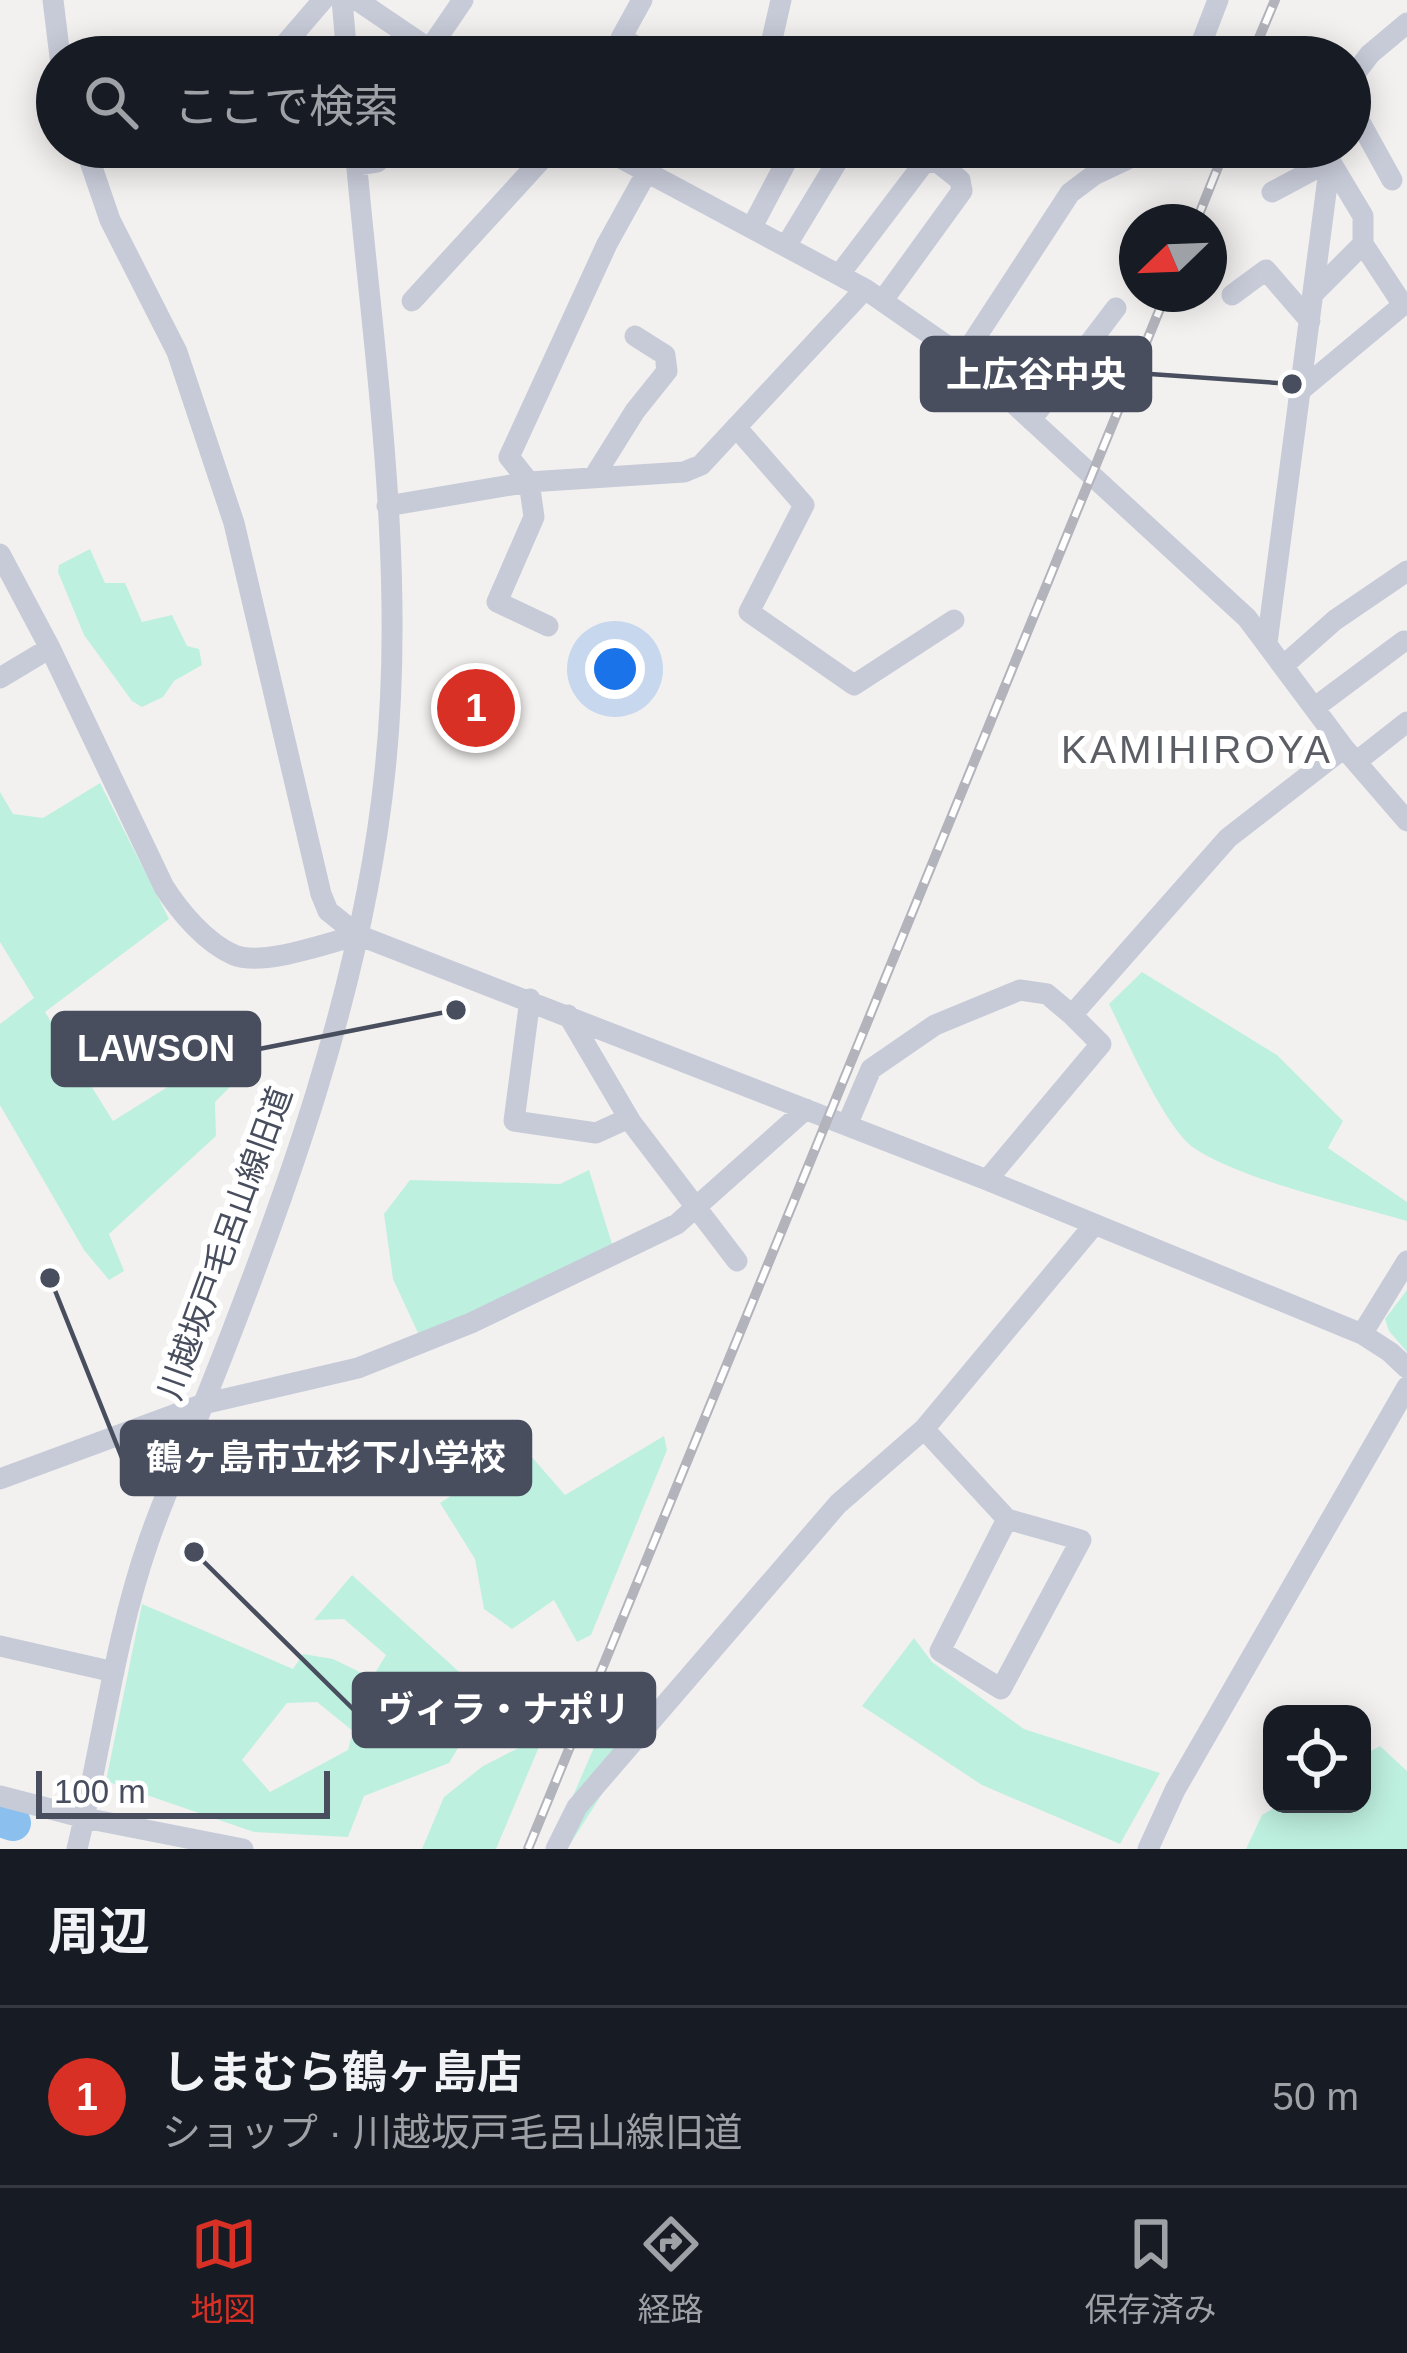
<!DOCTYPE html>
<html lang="ja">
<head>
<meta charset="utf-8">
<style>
  body { margin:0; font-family:Helvetica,"Noto Sans JP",sans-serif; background:#20242c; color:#f1f3f6 }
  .controls { position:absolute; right:36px; bottom:36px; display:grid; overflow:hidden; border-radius:24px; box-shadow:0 6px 30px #0003 }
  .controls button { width:108px; height:108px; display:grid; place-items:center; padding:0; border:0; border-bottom:3px solid #363941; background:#171b24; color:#f1f3f6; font:60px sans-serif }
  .compass { position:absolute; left:1119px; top:204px; width:108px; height:108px; border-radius:50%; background:#171b24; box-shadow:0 6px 30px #0003; rotate:247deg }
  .scale { position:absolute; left:36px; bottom:30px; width:294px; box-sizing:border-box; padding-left:12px; border:6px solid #484e5e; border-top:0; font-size:33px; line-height:42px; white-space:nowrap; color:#484e5e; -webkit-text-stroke:9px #fff; paint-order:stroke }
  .you { position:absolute; left:615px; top:669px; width:42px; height:42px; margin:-30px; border:9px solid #fff; border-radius:50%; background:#1a73e8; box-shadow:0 0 0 18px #1a73e833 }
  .badge { display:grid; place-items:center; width:78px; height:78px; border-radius:50%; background:#d93025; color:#fff; font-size:39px; font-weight:700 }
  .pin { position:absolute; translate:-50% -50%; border:6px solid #fff; box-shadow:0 3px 12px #0006 }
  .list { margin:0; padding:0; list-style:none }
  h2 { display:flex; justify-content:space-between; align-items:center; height:156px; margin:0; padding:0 48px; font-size:51px }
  h2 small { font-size:39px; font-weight:400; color:#9ea1a6 }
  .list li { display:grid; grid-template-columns:78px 1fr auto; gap:36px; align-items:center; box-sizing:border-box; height:180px; padding:0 48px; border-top:3px solid #363941 }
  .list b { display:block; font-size:45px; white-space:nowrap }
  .list p { margin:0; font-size:39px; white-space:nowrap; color:#9ea1a6 }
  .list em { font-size:39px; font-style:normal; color:#9ea1a6 }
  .icon { flex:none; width:66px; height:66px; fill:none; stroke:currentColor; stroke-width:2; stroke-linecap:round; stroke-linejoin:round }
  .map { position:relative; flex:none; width:1407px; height:1849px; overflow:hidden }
  .search { position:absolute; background:#171b24; box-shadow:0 6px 30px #0003; left:36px; right:36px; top:36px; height:132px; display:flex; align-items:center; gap:30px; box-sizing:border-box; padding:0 42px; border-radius:66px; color:#9ea1a6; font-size:45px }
  .sheet { height:336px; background:#171b24 }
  nav { display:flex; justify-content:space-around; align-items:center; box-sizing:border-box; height:168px; border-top:3px solid #363941; background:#171b24; font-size:33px; color:#9ea1a6 }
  nav a { display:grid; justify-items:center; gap:6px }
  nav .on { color:#d93025 }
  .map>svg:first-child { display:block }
  .green { fill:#bef0df; fill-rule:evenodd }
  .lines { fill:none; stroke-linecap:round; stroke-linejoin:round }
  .river { stroke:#8bc0ee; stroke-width:36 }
  .minor { stroke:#c7cbd8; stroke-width:21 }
  .rail-casing { stroke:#b2b3bb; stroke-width:10 }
  .rail { stroke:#fff; stroke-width:6; stroke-dasharray:18; stroke-linecap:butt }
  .labels { text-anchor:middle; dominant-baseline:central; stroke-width:12; stroke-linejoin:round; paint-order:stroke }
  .street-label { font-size:33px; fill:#484e5e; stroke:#fff }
  .quarter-label { font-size:39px; letter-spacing:3px; fill:#5c5e65; stroke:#fff }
  .leader { fill:none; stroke:#484e5e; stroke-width:4.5 }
  .callout-dot { fill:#484e5e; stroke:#fff; stroke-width:4.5 }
  .callout { fill:#484e5e; stroke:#484e5e; stroke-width:4.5 }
  .callout-label { font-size:36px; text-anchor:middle; font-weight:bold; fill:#fff }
</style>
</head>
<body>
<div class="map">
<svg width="1407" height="1849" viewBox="0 0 1407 1849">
  <rect width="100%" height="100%" fill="#f3f1f0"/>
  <!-- green -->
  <path class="green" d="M 90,549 L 105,583 L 125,583 L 142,622 L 172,615 L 187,646 L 199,649 L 202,665 L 174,681 L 163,697 L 142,707 L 132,701 L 84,635 L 58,572 L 59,565 Z
    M 100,783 L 169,919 L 45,1012 L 113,1121 L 227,1050 L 241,1076 L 215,1102 L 216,1136 L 109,1234 L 124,1271 L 109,1280 L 84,1250 L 0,1105 L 0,1024 L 34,998 L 0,942 L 0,792 L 13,814 L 43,818 Z
    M 1142,972 L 1277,1055 L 1343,1121 L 1328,1148 L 1407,1202 L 1407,1221 C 1350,1204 1241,1180 1194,1148 C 1165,1128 1126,1038 1109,1004 Z
    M 589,1170 L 613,1247 L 457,1321 L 418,1333 L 393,1279 L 384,1214 L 410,1180 L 560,1184 Z
    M 1407,1290 L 1407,1352 L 1389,1331 L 1385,1319 Z
    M 664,1436 L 667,1450 L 591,1635 L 577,1642 L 554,1600 L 512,1629 L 484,1609 L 475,1559 L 440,1503 L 524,1448 L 565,1495 Z
    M 352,1575 L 488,1698 L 449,1763 L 364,1796 L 348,1837 L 254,1832 L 106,1781 L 142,1604 L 293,1669 L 303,1654 L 333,1659 L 372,1678 L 386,1655 L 344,1619 L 314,1620 ZM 317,1702 L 353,1731 L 348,1750 L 270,1792 L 242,1760 L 287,1703 Z
    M 914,1638 L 932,1662 L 1024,1729 L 1160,1773 L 1120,1844 L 982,1785 L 862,1706 Z
    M 621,1685 L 658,1706 L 567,1849 L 550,1849 Z
    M 544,1735 L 496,1849 L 422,1849 L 444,1797 L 483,1766 Z
    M 1380,1746 L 1407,1771 L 1407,1849 L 1246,1849 L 1262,1815 L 1281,1804 L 1362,1804 L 1362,1756 Z"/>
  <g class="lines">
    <!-- river -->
    <path class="river" d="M 0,1819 L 13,1823"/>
    <!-- minor -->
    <path class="minor" d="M 53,0 L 60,57
      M 342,0 L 347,57
      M 357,0 L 441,57
      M 642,0 L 621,38 L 655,57
      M 429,50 L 463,0
      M 274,57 L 323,0
      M 768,57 L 781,0
      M 1196,57 L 1218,0
      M 1350,80 L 1370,54 L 1407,23
      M 1350,104 L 1392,180
      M 600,147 L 865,289 L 963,357 L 1247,618 L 1344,748 L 1407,821
      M 1299,147 L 1316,169
      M 357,165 L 377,162 L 393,147
      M 1272,192 L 1330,161 L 1363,216 L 1363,244 L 1403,305 L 1301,390
      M 752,227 L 794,147
      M 786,246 L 846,147
      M 839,275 L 924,163 L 936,161 L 960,180 L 962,191 L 883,300
      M 1313,294 L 1363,244
      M 1232,295 L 1266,270 L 1310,321
      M 412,301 L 553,147
      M 963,357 L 1070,193 L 1094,175 L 1153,147
      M 1031,420 L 1116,308
      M 736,427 L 804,505 L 749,612 L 854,685 L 954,620
      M 595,475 L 635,411 L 667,371 L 665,355 L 635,336
      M 387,506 L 529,482 L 684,472 L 701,465 L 865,289
      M 0,554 L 50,648 L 164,887 C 180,912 206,943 234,955 C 262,967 328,943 358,935 L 328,911 L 321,894 L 234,523 L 177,352 L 110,220 L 85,147
      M 548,626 L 497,602 L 534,517 L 529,482 L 509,457 L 607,244 L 648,170
      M 1267,643 L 1332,147
      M 1283,666 L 1335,620 L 1407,571
      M 0,678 L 50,648
      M 1314,708 L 1404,641
      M 1356,762 L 1407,722
      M 358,935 L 987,1180 L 1362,1334
      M 530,999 L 514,1121 L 596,1133 L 629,1118
      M 568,1015 L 631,1122 L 737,1261
      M 847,1125 L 871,1069 L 935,1025 L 1020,990 L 1047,994 L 1072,1015 L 1228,838 L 1344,748
      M 987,1180 L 1101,1044 L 1072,1015
      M 1407,1261 L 1362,1334 L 1390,1352 L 1407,1368
      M 924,1429 L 1007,1519 L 1081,1540 L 1001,1689 L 940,1651 L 1007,1519
      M 0,1479 L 203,1404 L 358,1368 L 471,1323 L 677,1224 L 806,1109
      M 0,1646 L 114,1672
      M 0,1796 L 85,1818 L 243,1849
      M 77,1849 C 102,1746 114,1640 149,1540 C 165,1494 185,1450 203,1405 C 283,1205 363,987 385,771 C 407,564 373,353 355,147
      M 556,1849 L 577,1807 L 838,1504 L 924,1429 L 1094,1225
      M 1148,1849 L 1175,1790 L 1407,1387"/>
    <!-- rail casing -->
    <g class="rail-casing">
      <path id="rail" d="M 1251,57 L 1275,0
        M 1196,222 L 1226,147
        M 528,1849 L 1166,294"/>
    </g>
    <!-- rail -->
    <use href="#rail" class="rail"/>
  </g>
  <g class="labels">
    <!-- street labels -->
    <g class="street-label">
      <text transform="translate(225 1243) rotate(-70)">川越坂戸毛呂山線旧道</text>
    </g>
    <!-- quarter labels -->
    <g class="quarter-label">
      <text x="1197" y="749">KAMIHIROYA</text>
    </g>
  </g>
  <!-- callouts -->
  <path class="leader" d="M1292 384L1150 374M456 1010L259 1049M50 1278L122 1458M194 1552L354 1710"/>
  <g class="callout-dot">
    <circle cx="1292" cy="384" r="12"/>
    <circle cx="456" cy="1010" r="12"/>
    <circle cx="50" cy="1278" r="12"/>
    <circle cx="194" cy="1552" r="12"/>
  </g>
  <g class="callout">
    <rect x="922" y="338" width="228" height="72" rx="12"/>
    <rect x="53" y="1013" width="206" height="72" rx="12"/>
    <rect x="122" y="1422" width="408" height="72" rx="12"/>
    <rect x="354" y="1674" width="300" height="72" rx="12"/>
  </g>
  <g class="callout-label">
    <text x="1036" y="387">上広谷中央</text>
    <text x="156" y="1061">LAWSON</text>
    <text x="326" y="1470">鶴ヶ島市立杉下小学校</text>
    <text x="504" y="1722">ヴィラ・ナポリ</text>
  </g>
</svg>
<div class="controls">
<button><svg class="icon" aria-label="locate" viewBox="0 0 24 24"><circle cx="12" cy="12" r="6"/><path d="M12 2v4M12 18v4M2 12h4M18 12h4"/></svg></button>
</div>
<svg class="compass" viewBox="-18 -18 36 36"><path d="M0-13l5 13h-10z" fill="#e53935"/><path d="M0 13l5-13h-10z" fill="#9ea1a6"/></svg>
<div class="scale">100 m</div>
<div class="you"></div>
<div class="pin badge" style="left:476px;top:708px">1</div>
<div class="search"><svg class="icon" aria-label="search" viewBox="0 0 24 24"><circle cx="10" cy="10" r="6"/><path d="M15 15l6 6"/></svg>ここで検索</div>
</div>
<section class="sheet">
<h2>周辺<small></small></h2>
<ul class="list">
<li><span class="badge">1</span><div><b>しまむら鶴ヶ島店</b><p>ショップ · 川越坂戸毛呂山線旧道</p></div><em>50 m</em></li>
</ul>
</section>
<nav>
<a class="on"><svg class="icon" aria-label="map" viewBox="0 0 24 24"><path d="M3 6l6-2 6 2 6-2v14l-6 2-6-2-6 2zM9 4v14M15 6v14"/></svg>地図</a>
<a><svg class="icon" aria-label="directions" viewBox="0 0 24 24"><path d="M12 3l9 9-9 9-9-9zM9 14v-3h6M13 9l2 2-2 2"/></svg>経路</a>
<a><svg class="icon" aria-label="saved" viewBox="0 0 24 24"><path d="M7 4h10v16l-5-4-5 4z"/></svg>保存済み</a>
</nav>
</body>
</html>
